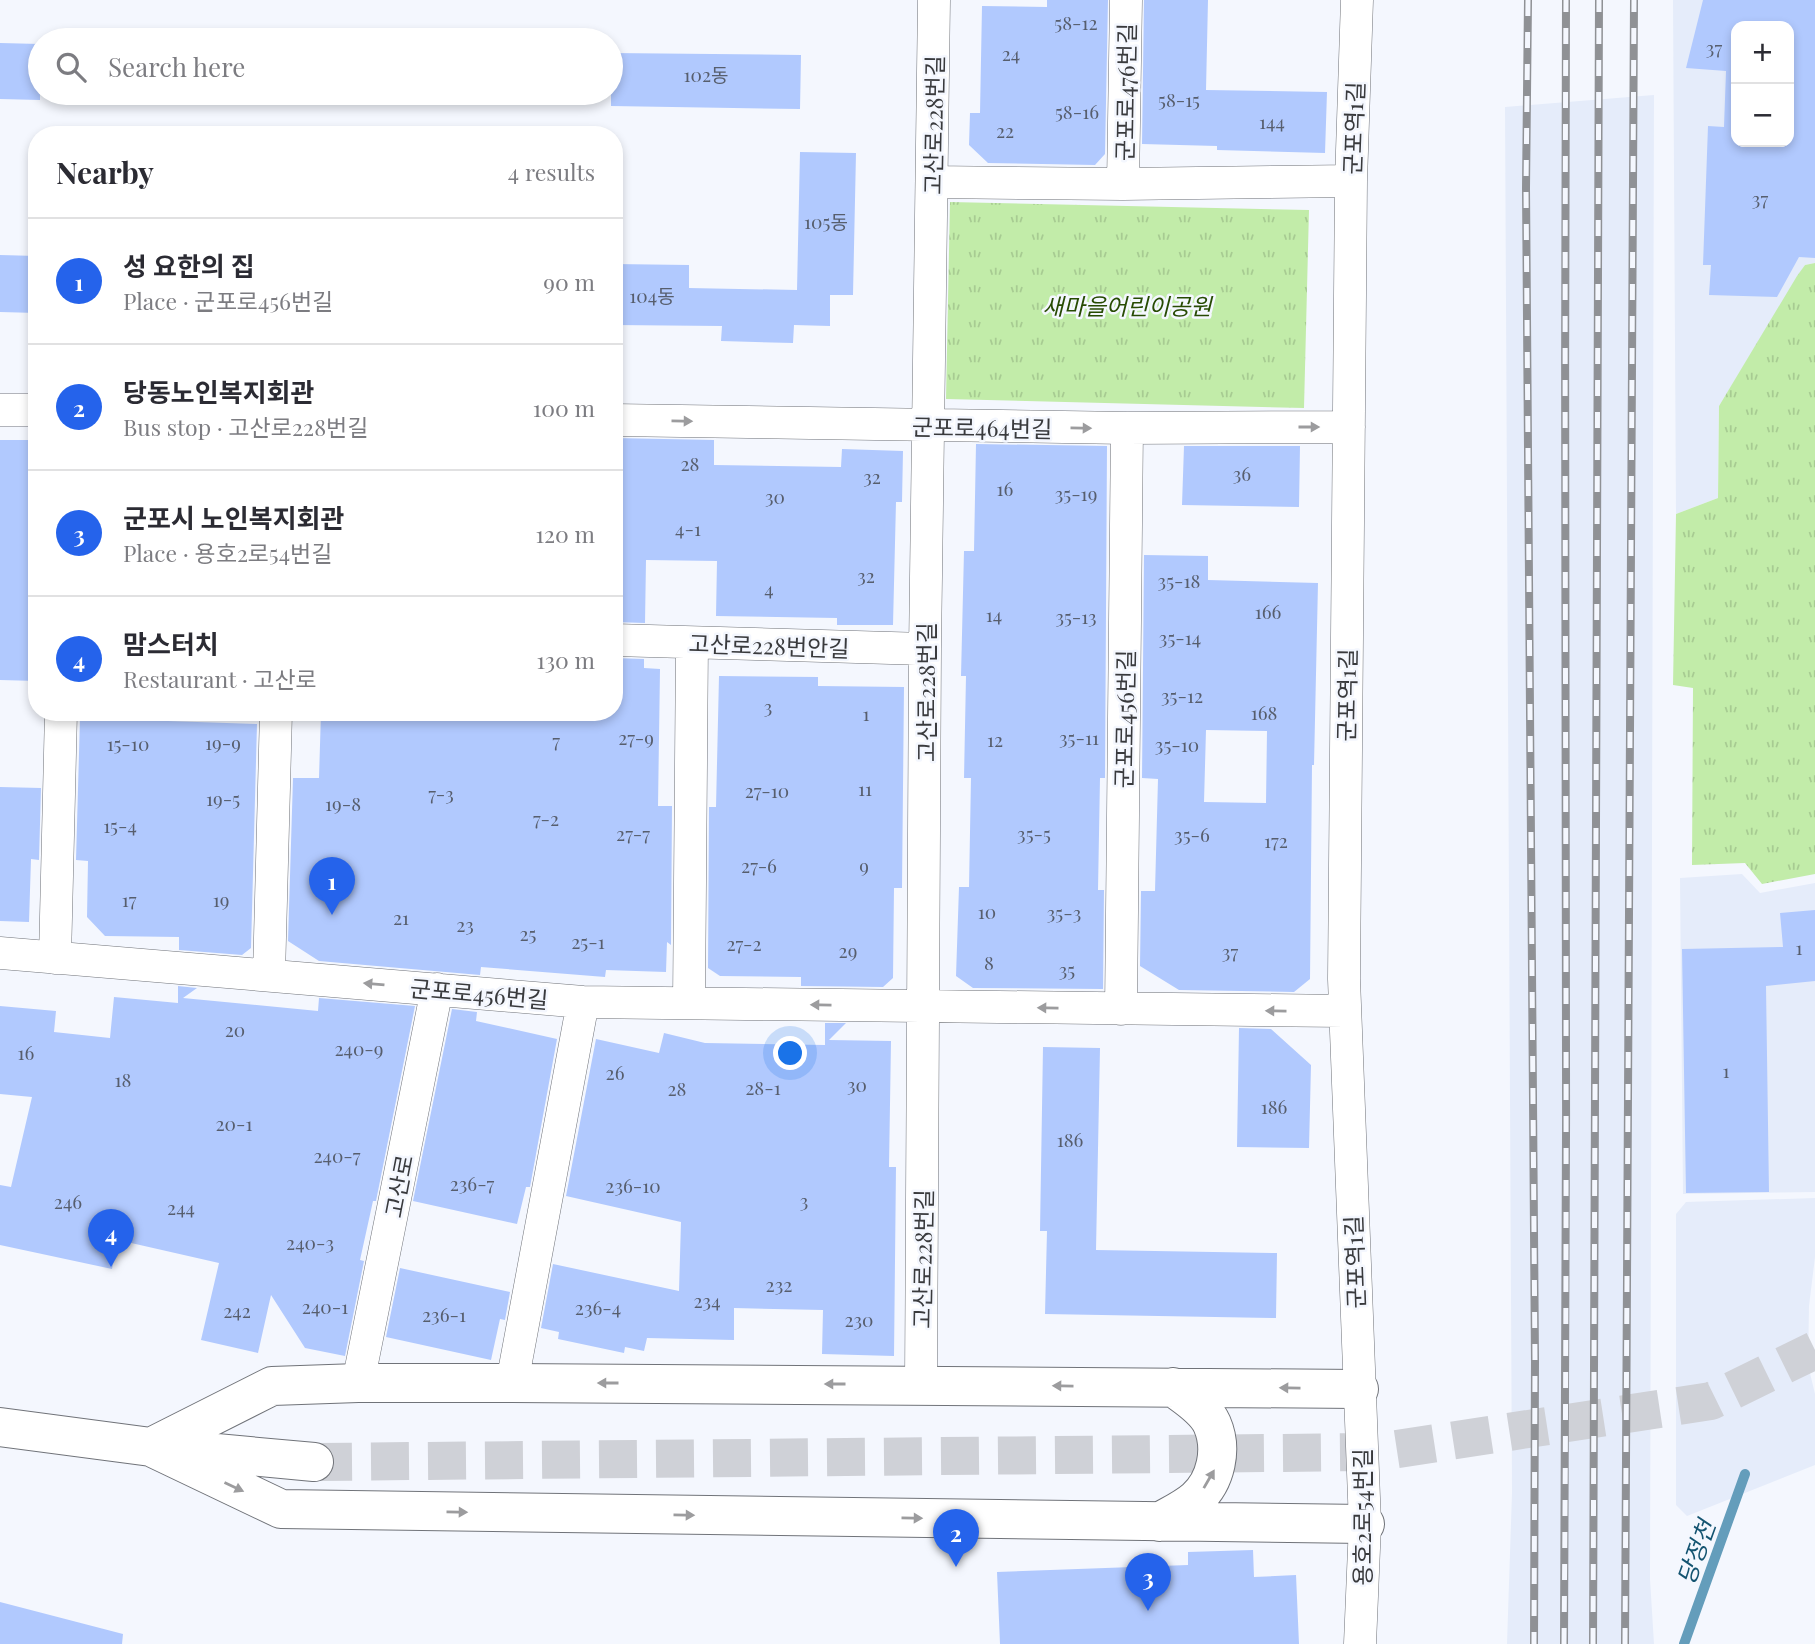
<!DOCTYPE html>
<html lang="en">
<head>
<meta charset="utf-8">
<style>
  body { margin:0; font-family:"Playfair Display","Noto Sans KR",serif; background:#f7f7f7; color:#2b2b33 }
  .controls { position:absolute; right:21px; top:21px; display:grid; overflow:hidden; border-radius:14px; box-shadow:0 4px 10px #0003 }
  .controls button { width:63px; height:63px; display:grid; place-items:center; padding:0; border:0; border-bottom:2px solid #e1e1e2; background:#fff; color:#2b2b33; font:35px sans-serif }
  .you { position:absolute; left:791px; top:1054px; width:24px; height:24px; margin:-18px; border:5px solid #fff; border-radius:50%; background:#1a73e8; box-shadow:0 0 0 10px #1a73e833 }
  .badge { display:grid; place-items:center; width:46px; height:46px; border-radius:50%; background:#2563eb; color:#fff; font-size:23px; font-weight:700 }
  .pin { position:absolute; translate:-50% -58px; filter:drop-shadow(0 2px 4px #0008) }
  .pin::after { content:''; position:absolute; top:37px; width:24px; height:21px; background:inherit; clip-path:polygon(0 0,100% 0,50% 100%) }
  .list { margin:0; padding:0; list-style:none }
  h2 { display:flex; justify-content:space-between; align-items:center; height:91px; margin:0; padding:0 28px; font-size:30px }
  h2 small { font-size:23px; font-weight:400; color:#7c7c81 }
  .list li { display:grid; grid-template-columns:46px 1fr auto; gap:21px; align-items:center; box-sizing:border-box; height:126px; padding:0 28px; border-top:2px solid #e1e1e2 }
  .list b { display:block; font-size:26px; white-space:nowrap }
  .list p { margin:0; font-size:23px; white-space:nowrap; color:#7c7c81 }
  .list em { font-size:23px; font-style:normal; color:#7c7c81 }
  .icon { flex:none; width:38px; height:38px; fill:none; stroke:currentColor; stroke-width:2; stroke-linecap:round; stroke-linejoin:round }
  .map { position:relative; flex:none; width:1815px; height:1644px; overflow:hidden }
  .search { position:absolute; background:#fff; box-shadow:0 4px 10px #0003; left:28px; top:28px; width:595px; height:77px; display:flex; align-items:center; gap:18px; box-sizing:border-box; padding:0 24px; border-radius:38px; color:#7c7c81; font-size:26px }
  .panel { position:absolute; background:#fff; box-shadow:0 4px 10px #0003; left:28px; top:126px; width:595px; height:595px; border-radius:28px }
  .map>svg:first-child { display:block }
  .built { fill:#e5ecfa; fill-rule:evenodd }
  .grass { fill:url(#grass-tufts) }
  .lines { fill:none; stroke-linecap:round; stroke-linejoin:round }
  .stream { stroke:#649dbb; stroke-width:10 }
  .building { fill:#b1c9fe; fill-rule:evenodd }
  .secondary-tunnel { stroke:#cfd1d7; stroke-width:38; stroke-dasharray:38 19; stroke-linecap:butt }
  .street-casing { stroke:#707379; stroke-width:33 }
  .secondary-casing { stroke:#707379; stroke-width:40 }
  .street { stroke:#fff; stroke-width:32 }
  .secondary { stroke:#fff; stroke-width:38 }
  .rail-casing { stroke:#8f9195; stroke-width:8 }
  .rail { stroke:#f4f7fe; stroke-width:5; stroke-dasharray:16; stroke-linecap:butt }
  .oneway { fill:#9c9c9e }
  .labels { text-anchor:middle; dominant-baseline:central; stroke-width:5; stroke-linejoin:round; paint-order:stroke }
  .number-label { font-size:19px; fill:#575e6d }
  .street-label { font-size:23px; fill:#393a3d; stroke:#f4f7fe }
  .park-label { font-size:23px; font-style:italic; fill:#274b03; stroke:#f4f7fe }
  .water-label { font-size:24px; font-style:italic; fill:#145471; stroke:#f4f7fe }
</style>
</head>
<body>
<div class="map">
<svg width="1815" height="1644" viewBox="0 0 1815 1644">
  <defs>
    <pattern id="grass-tufts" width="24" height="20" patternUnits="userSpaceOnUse" patternTransform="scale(1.75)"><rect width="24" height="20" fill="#c2eca9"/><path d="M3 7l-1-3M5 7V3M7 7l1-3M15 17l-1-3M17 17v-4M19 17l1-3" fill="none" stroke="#a7cb92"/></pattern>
  </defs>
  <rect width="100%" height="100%" fill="#f4f7fe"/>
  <!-- built -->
  <path class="built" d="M 1673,0 L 1815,0 L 1815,263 L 1805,265 L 1719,406 L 1718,498 L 1676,514 ZM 1736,26 L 1789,26 L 1789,142 L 1736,142 Z
    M 1654,95 L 1650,1579 L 1654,1644 L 1507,1644 L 1512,1493 L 1505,107 Z
    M 1742,874 L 1760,893 L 1815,883 L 1815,1192 L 1683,1194 L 1680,878 Z
    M 1815,1198 L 1815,1257 L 1809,1306 L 1808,1365 L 1815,1394 L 1815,1465 L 1687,1516 L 1676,1505 L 1676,1214 L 1686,1202 Z"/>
  <!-- grass -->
  <path class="grass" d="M 950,202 L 1309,210 L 1304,408 L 946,399 Z
    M 1815,263 L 1815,874 L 1762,884 L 1745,863 L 1692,865 L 1693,688 L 1673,685 L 1676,514 L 1718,498 L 1719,406 L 1797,276 L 1805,265 Z"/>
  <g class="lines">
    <!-- stream -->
    <path class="stream" d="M 1684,1644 L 1745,1474"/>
  </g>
  <!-- building -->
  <path class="building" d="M 1047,0 L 1108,0 L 1105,154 L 1095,165 L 988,163 L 969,145 L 970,113 L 980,113 L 982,6 L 1047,7 Z
    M 1144,0 L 1208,0 L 1206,90 L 1327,92 L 1325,153 L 1217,150 L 1217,146 L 1142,144 Z
    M 1703,0 L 1815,0 L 1815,258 L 1799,257 L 1777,297 L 1709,295 L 1711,265 L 1703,265 L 1708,126 L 1724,127 L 1726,71 L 1686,68 ZM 1736,26 L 1789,26 L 1789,142 L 1736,142 Z
    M 0,43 L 40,44 L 40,100 L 0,99 Z
    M 611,53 L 801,55 L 800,109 L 611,106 Z
    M 800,152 L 856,153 L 853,295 L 830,295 L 830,326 L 794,325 L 793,343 L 721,341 L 722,326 L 614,325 L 614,264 L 689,265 L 689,288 L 797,290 Z
    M 0,255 L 37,256 L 37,313 L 0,312 Z
    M 614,438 L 714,440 L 714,465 L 841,467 L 842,449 L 903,451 L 902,502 L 896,502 L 893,625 L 837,625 L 837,618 L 716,616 L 717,561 L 646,560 L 645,623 L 614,622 Z
    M 0,440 L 37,440 L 37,681 L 0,680 Z
    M 976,444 L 1107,446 L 1105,778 L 1100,778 L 1098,890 L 1104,890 L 1103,989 L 973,988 L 956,976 L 959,887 L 969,887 L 971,778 L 964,778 L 966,676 L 961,676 L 964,551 L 974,551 Z
    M 1184,446 L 1300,446 L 1299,507 L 1182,505 Z
    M 1144,555 L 1208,556 L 1208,580 L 1318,583 L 1314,765 L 1312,765 L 1310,979 L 1294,992 L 1179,990 L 1140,966 L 1141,891 L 1155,891 L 1158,779 L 1142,778 ZM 1206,730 L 1267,731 L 1266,803 L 1204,802 Z
    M 614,658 L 644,659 L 644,668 L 660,669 L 658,806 L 672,806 L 671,945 L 667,942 L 666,972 L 606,970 L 605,977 L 481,967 L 480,975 L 319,961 L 288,941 L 293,778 L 319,778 L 321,712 L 614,712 Z
    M 719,676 L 818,677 L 818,686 L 904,687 L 902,888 L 894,888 L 893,978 L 883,987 L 801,986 L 801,977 L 720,976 L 708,968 L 709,807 L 716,807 Z
    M 80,718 L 257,724 L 251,948 L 242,955 L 179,950 L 179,937 L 105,936 L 87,917 L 88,861 L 76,860 Z
    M 0,787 L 41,788 L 39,860 L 31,859 L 29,922 L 0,921 Z
    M 1815,910 L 1815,981 L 1766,986 L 1769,1192 L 1686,1193 L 1682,949 L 1783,947 L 1780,913 Z
    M 178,986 L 197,988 L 183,998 L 318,1011 L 319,998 L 415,1006 L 376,1201 L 373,1201 L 360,1260 L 364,1261 L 345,1356 L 305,1348 L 271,1295 L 258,1353 L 201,1340 L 219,1263 L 118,1240 L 112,1269 L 0,1245 L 0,1185 L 11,1187 L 32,1097 L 0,1094 L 0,1006 L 56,1011 L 54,1032 L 110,1038 L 114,997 L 178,1003 Z
    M 452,1009 L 477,1012 L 476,1021 L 557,1039 L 530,1187 L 526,1187 L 517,1224 L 413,1201 Z
    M 825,1023 L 846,1023 L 829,1040 L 891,1041 L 889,1167 L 896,1167 L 894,1356 L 822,1354 L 823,1310 L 734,1308 L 734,1340 L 647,1338 L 644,1351 L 625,1347 L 624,1353 L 558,1339 L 559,1332 L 541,1328 L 553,1264 L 679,1291 L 681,1222 L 566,1196 L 596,1039 L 659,1053 L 664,1033 L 705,1043 L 825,1045 Z
    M 1239,1028 L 1271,1029 L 1311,1065 L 1309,1148 L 1237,1147 Z
    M 1043,1047 L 1100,1048 L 1096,1250 L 1277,1253 L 1276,1318 L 1045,1314 L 1047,1231 L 1040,1231 Z
    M 400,1268 L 510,1292 L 505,1320 L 500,1319 L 491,1360 L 386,1337 Z
    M 1253,1550 L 1254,1577 L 1296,1575 L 1299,1644 L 1000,1644 L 997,1572 L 1188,1565 L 1188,1552 Z
    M 0,1602 L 123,1634 L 122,1644 L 0,1644 Z"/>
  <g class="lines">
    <!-- secondary-tunnel -->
    <path class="secondary-tunnel" d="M 314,1462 L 1378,1452 L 1711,1401 L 1815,1350"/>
    <!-- street casing -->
    <g class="street-casing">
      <path id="street" d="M 1357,0 L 1351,181 L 1344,979 L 1365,1524 L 1360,1644
        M 932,182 L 1123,184 L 1351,181
        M 1123,184 L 1126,0
        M 0,410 L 37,410
        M 614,420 L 1127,428 L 1349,427
        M 614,640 L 925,649
        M 0,953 L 583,1002 L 1344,1011
        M 55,958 L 61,712
        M 269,975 L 276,712
        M 689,1003 L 692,643
        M 1121,1009 L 1127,428
        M 358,1383 L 437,989
        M 512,1383 L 583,1002
        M 921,1384 L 925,649 L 934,0"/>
    </g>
    <!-- secondary casing -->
    <g class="secondary-casing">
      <path id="secondary" d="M 0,1427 L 151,1447 L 314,1462
        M 151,1447 L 281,1509 L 1365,1524
        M 151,1447 L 272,1386 L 358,1383 L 512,1383 L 1359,1389
        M 1159,1522 C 1171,1515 1186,1508 1196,1499 C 1216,1481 1223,1449 1212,1424 C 1205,1408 1186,1397 1173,1387"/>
    </g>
    <!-- street -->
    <use href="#street" class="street"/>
    <!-- secondary -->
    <use href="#secondary" class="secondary"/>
    <!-- rail casing -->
    <g class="rail-casing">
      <path id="rail" d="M 1528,0 L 1526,188 L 1535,1361 L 1534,1644
        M 1564,1644 C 1569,1096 1563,548 1566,0
        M 1593,1644 L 1599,0
        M 1625,1644 L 1634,0"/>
    </g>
    <!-- rail -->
    <use href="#rail" class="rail"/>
  </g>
  <!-- one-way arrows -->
  <defs><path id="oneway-solid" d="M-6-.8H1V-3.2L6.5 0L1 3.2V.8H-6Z" transform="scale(1.75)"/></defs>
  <g class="oneway">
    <use href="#oneway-solid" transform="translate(682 421) rotate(1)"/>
    <use href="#oneway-solid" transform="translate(1309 427)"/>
    <use href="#oneway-solid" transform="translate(1081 428) rotate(1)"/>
    <use href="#oneway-solid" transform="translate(374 984) rotate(-175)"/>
    <use href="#oneway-solid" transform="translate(821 1005) rotate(-179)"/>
    <use href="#oneway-solid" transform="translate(1048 1008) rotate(-179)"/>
    <use href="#oneway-solid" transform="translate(1276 1011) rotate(-179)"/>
    <use href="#oneway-solid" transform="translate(608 1383) rotate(-180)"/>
    <use href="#oneway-solid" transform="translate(835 1384) rotate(-180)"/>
    <use href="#oneway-solid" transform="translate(1063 1386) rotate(-179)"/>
    <use href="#oneway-solid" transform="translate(1290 1388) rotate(-179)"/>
    <use href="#oneway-solid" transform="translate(1209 1479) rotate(-60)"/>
    <use href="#oneway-solid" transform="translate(234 1487) rotate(25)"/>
    <use href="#oneway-solid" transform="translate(457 1512) rotate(1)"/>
    <use href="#oneway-solid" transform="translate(684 1515) rotate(1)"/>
    <use href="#oneway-solid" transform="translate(912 1518) rotate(1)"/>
  </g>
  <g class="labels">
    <!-- number labels -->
    <g class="number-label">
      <text x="1076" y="22">58-12</text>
      <text x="1714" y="47">37</text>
      <text x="1011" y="53">24</text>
      <text x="706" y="74">102동</text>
      <text x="1179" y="99">58-15</text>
      <text x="1077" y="111">58-16</text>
      <text x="1272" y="121">144</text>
      <text x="1005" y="130">22</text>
      <text x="1760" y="198">37</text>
      <text x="826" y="221">105동</text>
      <text x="652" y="295">104동</text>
      <text x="690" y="463">28</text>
      <text x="1242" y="473">36</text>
      <text x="872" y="476">32</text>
      <text x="1005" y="488">16</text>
      <text x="1076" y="493">35-19</text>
      <text x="775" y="496">30</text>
      <text x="688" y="528">4-1</text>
      <text x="866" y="575">32</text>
      <text x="1179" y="580">35-18</text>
      <text x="769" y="588">4</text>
      <text x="1268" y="611">166</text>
      <text x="994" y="614">14</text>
      <text x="1076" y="616">35-13</text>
      <text x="1180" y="637">35-14</text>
      <text x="1182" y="695">35-12</text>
      <text x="768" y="706">3</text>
      <text x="1264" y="712">168</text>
      <text x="866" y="713">1</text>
      <text x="636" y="737">27-9</text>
      <text x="1079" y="737">35-11</text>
      <text x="995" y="739">12</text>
      <text x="556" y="740">7</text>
      <text x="223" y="742">19-9</text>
      <text x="128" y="743">15-10</text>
      <text x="1177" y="744">35-10</text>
      <text x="865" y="788">11</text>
      <text x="767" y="790">27-10</text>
      <text x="441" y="793">7-3</text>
      <text x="223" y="798">19-5</text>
      <text x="343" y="803">19-8</text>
      <text x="546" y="818">7-2</text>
      <text x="120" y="825">15-4</text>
      <text x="633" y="833">27-7</text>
      <text x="1034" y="833">35-5</text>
      <text x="1192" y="834">35-6</text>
      <text x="1276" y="840">172</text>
      <text x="759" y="865">27-6</text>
      <text x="864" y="865">9</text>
      <text x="129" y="899">17</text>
      <text x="221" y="899">19</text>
      <text x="987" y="911">10</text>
      <text x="1064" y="912">35-3</text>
      <text x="401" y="917">21</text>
      <text x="465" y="924">23</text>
      <text x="528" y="933">25</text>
      <text x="588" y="941">25-1</text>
      <text x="744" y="943">27-2</text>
      <text x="1799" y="947">1</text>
      <text x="848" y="950">29</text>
      <text x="1230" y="951">37</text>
      <text x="989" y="962">8</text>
      <text x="1067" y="969">35</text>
      <text x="235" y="1029">20</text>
      <text x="359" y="1048">240-9</text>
      <text x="26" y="1052">16</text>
      <text x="1726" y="1070">1</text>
      <text x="615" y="1072">26</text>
      <text x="123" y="1079">18</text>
      <text x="857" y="1084">30</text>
      <text x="763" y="1087">28-1</text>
      <text x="677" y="1088">28</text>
      <text x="1274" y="1106">186</text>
      <text x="234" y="1123">20-1</text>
      <text x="1070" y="1139">186</text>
      <text x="337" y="1155">240-7</text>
      <text x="472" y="1183">236-7</text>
      <text x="633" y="1185">236-10</text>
      <text x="804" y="1200">3</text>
      <text x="68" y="1201">246</text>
      <text x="181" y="1207">244</text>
      <text x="310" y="1242">240-3</text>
      <text x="779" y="1284">232</text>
      <text x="707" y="1300">234</text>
      <text x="325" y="1306">240-1</text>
      <text x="598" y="1307">236-4</text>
      <text x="237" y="1310">242</text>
      <text x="444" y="1314">236-1</text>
      <text x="859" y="1319">230</text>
    </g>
    <!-- street labels -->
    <g class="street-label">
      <text transform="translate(1125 92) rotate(-89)">군포로476번길</text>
      <text transform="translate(933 125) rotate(-89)">고산로228번길</text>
      <text transform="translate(1353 128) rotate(-88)">군포역1길</text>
      <text transform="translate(982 427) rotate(1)">군포로464번길</text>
      <text transform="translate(769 645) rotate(2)">고산로228번안길</text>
      <text transform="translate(925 692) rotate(-90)">고산로228번길</text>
      <text transform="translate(1346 695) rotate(-89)">군포역1길</text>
      <text transform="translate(1124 719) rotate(-89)">군포로456번길</text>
      <text transform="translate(479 993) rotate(5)">군포로456번길</text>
      <text transform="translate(398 1186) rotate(-79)">고산로</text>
      <text transform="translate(922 1259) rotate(-89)">고산로228번길</text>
      <text transform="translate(1354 1262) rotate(-92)">군포역1길</text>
      <text transform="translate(1361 1517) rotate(-90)">용호2로54번길</text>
    </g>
    <!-- park labels -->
    <g class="park-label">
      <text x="1127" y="305">새마을어린이공원</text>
    </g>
    <!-- water labels -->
    <g class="water-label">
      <text transform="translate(1695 1552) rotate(-70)">당정천</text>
    </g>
  </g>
</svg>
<div class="controls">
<button>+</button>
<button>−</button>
</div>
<div class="you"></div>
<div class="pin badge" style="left:332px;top:915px">1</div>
<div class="pin badge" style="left:956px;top:1567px">2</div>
<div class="pin badge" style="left:1148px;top:1611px">3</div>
<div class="pin badge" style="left:111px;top:1267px">4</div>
<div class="search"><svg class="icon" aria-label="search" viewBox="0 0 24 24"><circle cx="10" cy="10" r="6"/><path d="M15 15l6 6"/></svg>Search here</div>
<section class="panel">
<h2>Nearby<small>4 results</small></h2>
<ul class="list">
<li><span class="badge">1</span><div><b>성 요한의 집</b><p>Place · 군포로456번길</p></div><em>90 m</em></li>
<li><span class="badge">2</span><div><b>당동노인복지회관</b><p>Bus stop · 고산로228번길</p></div><em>100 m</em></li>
<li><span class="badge">3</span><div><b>군포시 노인복지회관</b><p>Place · 용호2로54번길</p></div><em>120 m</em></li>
<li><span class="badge">4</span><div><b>맘스터치</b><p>Restaurant · 고산로</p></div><em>130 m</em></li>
</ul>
</section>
</div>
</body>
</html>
